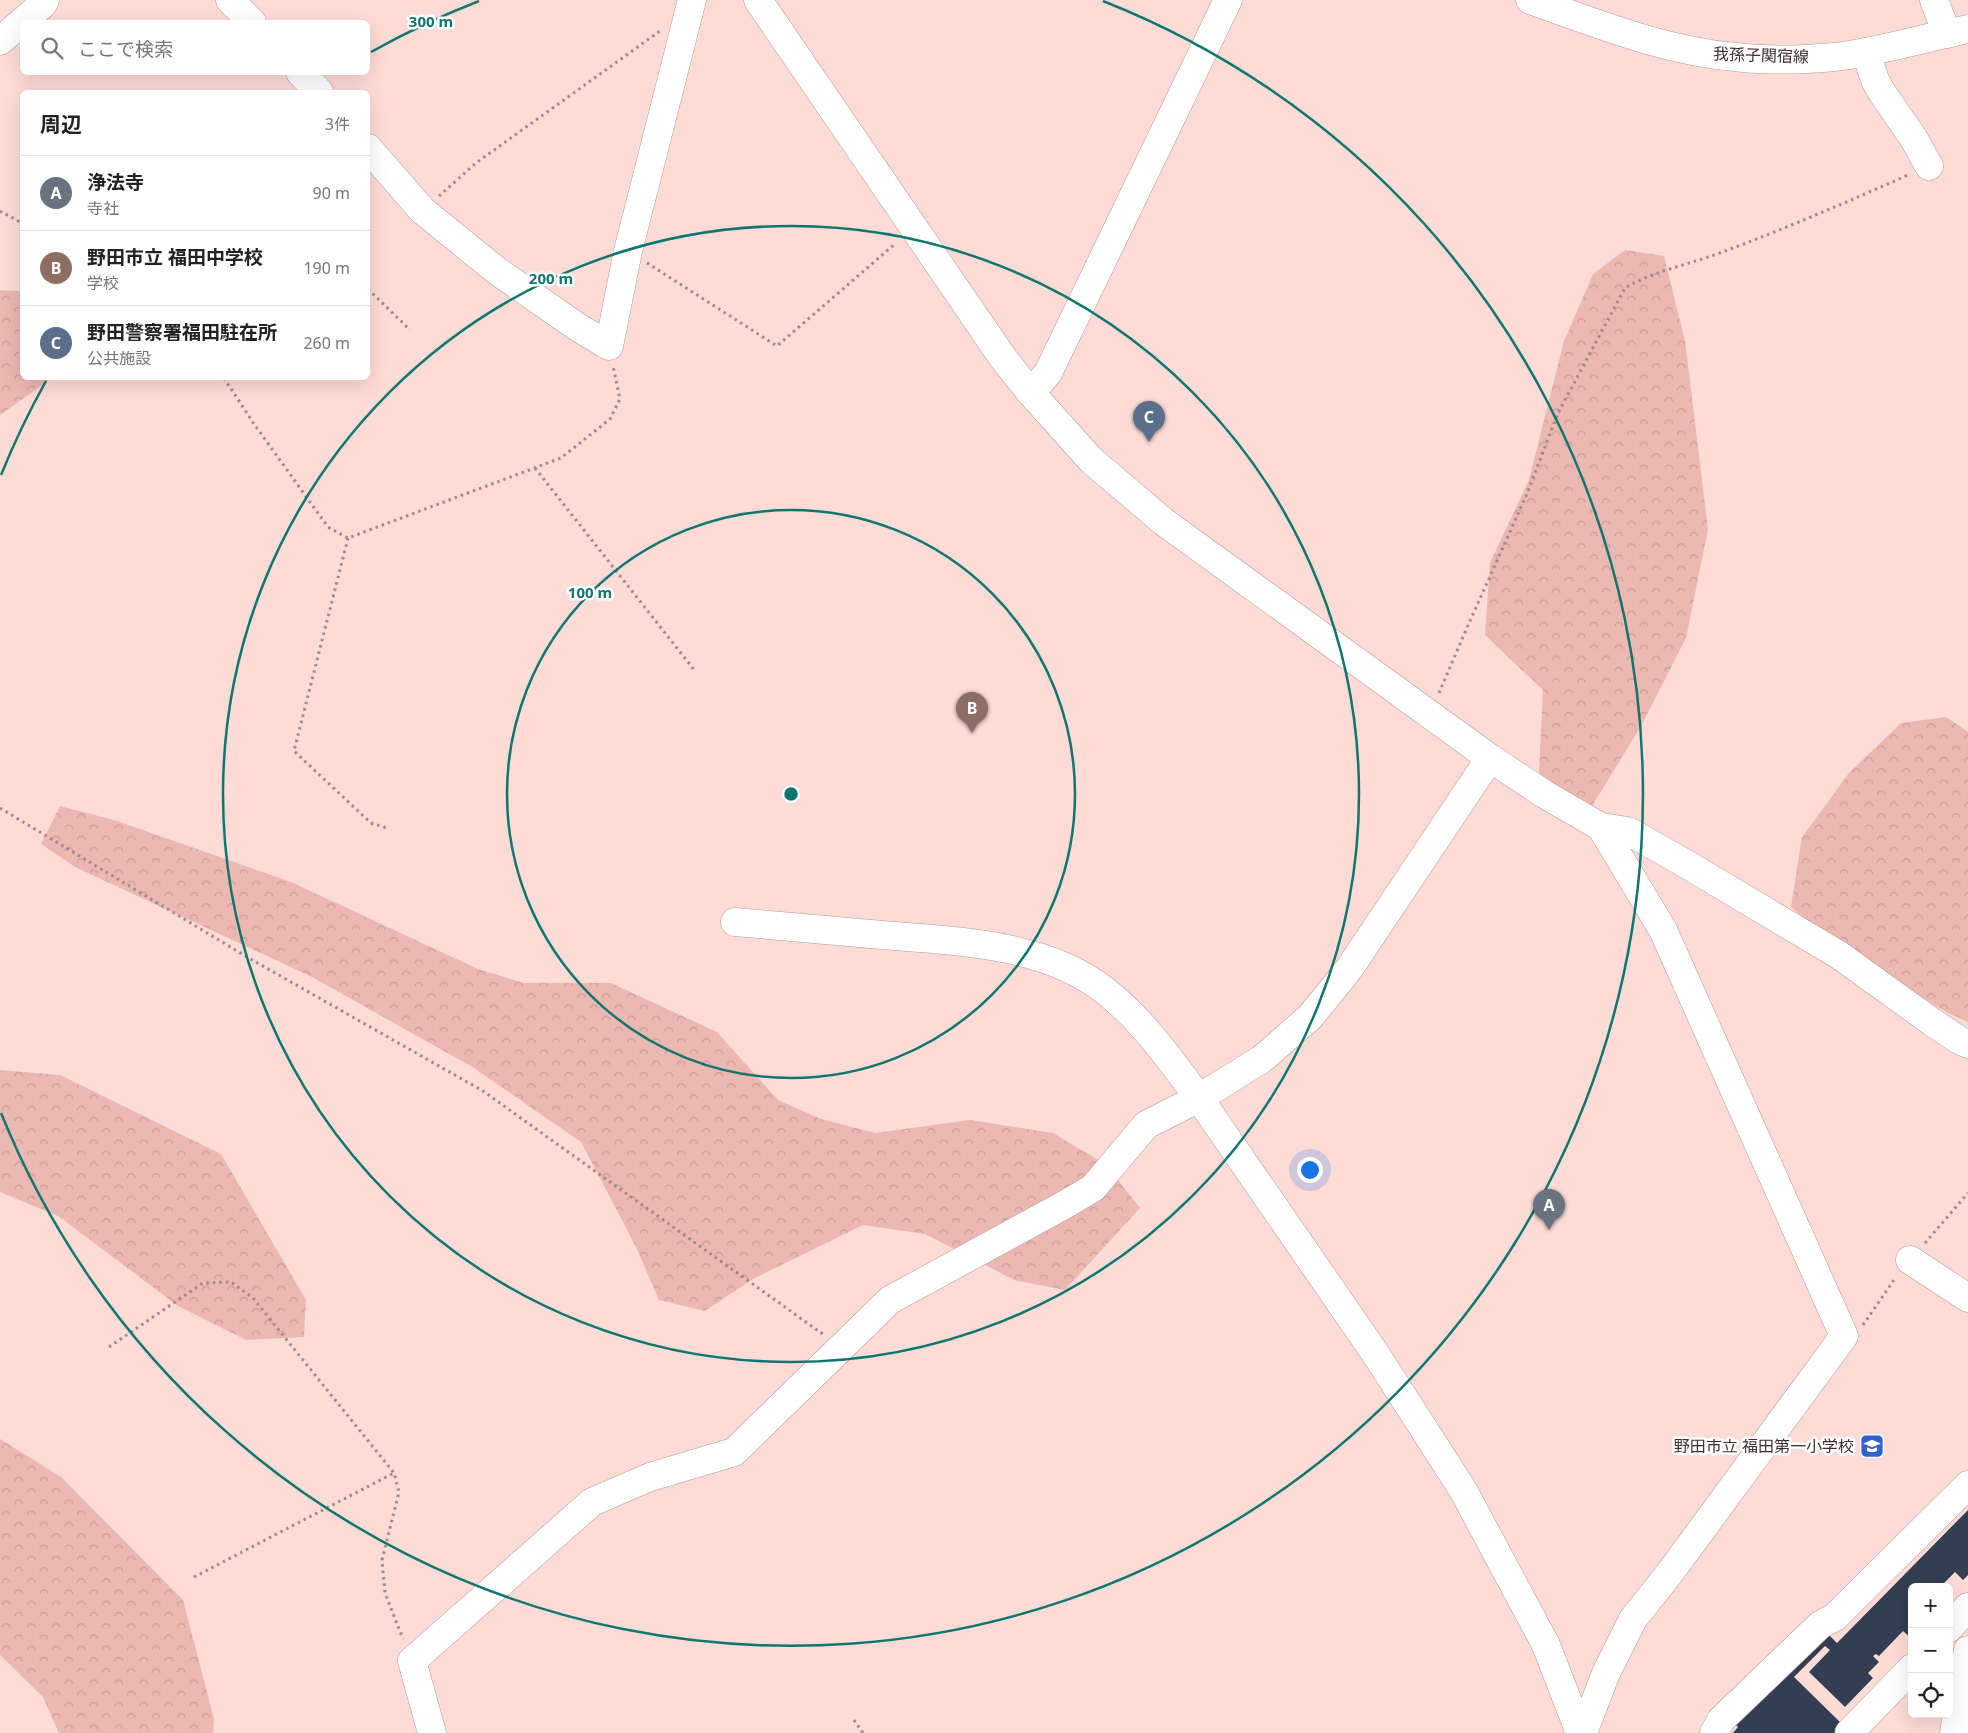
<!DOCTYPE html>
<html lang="ja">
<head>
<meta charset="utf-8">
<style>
  body { margin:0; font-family:"Noto Sans","Noto Sans JP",sans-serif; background:#f2f2f2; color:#222 }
  .controls { position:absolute; right:15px; bottom:15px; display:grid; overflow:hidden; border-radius:8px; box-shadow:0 5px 20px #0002 }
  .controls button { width:45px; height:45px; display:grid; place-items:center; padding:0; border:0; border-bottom:1px solid #e0e0e0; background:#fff; color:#222; font:25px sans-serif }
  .you { position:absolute; left:1309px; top:1169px; width:18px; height:18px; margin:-12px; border:4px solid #fff; border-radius:50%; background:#1a73e8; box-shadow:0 0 0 8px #1a73e833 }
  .badge { display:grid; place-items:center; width:32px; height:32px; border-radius:50%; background:#ea580c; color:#fff; font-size:16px; font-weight:700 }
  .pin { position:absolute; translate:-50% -41px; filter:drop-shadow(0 1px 2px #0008) }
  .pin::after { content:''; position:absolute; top:26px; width:18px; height:15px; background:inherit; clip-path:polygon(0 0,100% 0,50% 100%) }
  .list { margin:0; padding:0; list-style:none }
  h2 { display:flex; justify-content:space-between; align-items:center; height:65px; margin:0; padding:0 20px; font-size:21px }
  h2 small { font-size:16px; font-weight:400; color:#767676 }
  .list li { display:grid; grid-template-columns:32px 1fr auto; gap:15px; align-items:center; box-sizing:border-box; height:75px; padding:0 20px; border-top:1px solid #e0e0e0 }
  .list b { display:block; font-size:19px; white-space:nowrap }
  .list p { margin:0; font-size:16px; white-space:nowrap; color:#767676 }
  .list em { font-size:16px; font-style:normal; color:#767676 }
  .icon { flex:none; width:28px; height:28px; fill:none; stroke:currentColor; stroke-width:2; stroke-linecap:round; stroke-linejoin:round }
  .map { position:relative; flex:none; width:1968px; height:1733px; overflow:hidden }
  .search { position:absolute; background:#fff; box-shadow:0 5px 20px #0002; left:20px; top:20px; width:350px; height:55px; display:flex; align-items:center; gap:12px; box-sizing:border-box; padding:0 18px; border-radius:8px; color:#767676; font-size:19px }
  .panel { position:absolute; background:#fff; box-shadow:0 5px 20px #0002; left:20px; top:90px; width:350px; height:290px; border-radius:8px }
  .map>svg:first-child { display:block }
  .forest { fill:url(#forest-crowns) }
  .building { fill:#333e53 }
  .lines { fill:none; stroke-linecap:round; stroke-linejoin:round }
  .minor-casing { stroke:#b89894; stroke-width:29 }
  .major-casing { stroke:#b89894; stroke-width:29 }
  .path { stroke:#a28987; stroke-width:3; stroke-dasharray:2.5 4; stroke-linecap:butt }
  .minor { stroke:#fff; stroke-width:28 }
  .major { stroke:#fff; stroke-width:28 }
  .ring { fill:none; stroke:#0f766e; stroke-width:2.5 }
  .labels { text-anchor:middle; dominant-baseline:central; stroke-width:5; stroke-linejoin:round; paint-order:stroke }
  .street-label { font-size:16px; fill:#3d2f2e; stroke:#fff }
  .poi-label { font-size:16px; fill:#3d2f2e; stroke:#fff; text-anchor:end }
  .centre { fill:#0f766e; stroke:#fff; stroke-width:2.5 }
  .ring-label { font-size:15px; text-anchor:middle; font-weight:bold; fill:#0f766e; stroke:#fff; stroke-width:5; stroke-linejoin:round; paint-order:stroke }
</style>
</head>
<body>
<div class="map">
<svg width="1968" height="1733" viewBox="0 0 1968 1733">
  <defs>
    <pattern id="forest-crowns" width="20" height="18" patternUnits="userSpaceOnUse" patternTransform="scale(1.25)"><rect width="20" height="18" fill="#ecb8b2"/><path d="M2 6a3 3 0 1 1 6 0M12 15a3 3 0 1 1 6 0" fill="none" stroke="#cb9e99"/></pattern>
  </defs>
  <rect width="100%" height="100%" fill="#fddbd7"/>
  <!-- forest -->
  <path class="forest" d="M 1625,250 L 1664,256 L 1685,341 L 1708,529 L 1686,638 L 1641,726 L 1589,811 L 1539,774 L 1543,690 L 1485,635 L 1490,563 L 1529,480 L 1564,341 L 1593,274 Z
    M 0,290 L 22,291 L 22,378 L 52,378 L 0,415 Z
    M 1946,717 L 1968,732 L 1968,1022 L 1946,1012 L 1832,940 L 1791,907 L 1802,837 L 1849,773 L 1901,723 Z
    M 60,806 L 114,820 L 291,882 L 478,969 L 524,983 L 611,983 L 717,1032 L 778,1100 L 821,1119 L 875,1133 L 970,1120 L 1053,1133 L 1105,1164 L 1140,1208 L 1065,1290 L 1014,1280 L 925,1234 L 863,1225 L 753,1279 L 705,1311 L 659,1300 L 636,1247 L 581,1142 L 474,1068 L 312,977 L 75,867 L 41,844 Z
    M 0,1070 L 60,1075 L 221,1154 L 306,1300 L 304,1337 L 246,1340 L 178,1306 L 58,1216 L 0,1192 Z
    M 0,1439 L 61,1477 L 183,1600 L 214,1719 L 213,1733 L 59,1733 L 43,1697 L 0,1655 Z"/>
  <!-- building -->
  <path class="building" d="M 1968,1510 L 1968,1575 L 1963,1580 L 1955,1572 L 1943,1584 L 1946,1587 L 1912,1587 L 1912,1639 L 1903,1631 L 1879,1656 L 1876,1654 L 1873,1656 L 1879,1662 L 1868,1673 L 1873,1678 L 1845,1707 L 1809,1672 L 1830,1650 L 1825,1646 L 1794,1677 L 1844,1726 L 1837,1733 L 1733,1733 L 1738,1727 L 1734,1723 L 1827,1633 L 1837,1643 Z"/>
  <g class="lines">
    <!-- minor casing -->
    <g class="minor-casing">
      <path id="minor" d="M 230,0 L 252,22
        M 758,0 L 1003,358 L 1031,393 L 1091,460 L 1164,522 L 1490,758 L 1544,794 L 1601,827 L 1663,930 L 1844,1336 L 1669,1574 L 1633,1619 L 1606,1673 L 1583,1733
        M 1934,0 L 1947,34
        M 0,41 L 43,4 L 45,0
        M 1866,52 L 1875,80 L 1881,91 L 1914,139 L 1929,166
        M 300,72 L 319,92
        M 368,148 L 422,210 L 497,271 L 576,326 L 609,346 L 628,251 L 692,0
        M 1031,393 L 1048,373 L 1228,0
        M 1601,827 L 1628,831 L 1681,861 L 1839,955 L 1932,1022 L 1959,1040 L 1968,1044
        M 735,922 C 784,926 833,931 882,935 C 955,941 1044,943 1104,990 C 1142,1019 1171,1061 1199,1098 L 1377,1356 L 1463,1490 L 1546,1645 L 1580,1733
        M 1910,1260 L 1968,1298
        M 1949,1628 L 1968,1607
        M 432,1733 L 412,1661 L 592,1502 L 650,1477 L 734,1452 L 890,1300 L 1066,1204 L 1093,1188 L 1146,1125 L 1199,1098 L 1262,1059 L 1310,1017 L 1349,969 L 1490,758
        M 1714,1733 L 1721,1720 L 1820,1625 L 1835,1617 L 1968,1485
        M 1849,1733 L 1912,1668
        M 1954,1733 L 1968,1650"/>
    </g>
    <!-- major casing -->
    <g class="major-casing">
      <path id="major" d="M 1530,0 C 1596,23 1664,51 1735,57 C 1767,61 1801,60 1834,57 C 1879,52 1923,38 1968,29"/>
    </g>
    <!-- path -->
    <path class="path" d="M 439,196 L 476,163 L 660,31
      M 0,211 L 22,223
      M 647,263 L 777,346 L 896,243
      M 368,289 L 410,330
      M 224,378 L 254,424 L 328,527 L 348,538 L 561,458 L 610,419 L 620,399 L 613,366
      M 535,468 L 695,671
      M 348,538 L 294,751 L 371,823 L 387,828
      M 1439,693 L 1469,623 L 1526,496 L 1558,413 L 1625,288 C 1655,270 1692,264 1725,251 C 1787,228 1847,202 1908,175
      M 0,808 L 247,957 L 483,1091 L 824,1335
      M 1925,1243 L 1968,1193
      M 1863,1325 L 1896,1277
      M 109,1347 L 203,1283 L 231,1282 L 253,1298 L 394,1473 L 399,1492 L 382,1560 L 385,1593 L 403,1639
      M 194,1577 L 394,1473
      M 854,1720 L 863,1733"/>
    <!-- minor -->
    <use href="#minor" class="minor"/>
    <!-- major -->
    <use href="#major" class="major"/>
  </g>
  <!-- distance rings -->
  <g class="ring">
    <circle cx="791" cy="794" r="284"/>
    <circle cx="791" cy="794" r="568"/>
    <path d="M1 475A852 852 0 0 1 46 381M371 52A852 852 0 0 1 479 1M1103 1A852 852 0 1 1 1 1113"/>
  </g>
  <!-- icons -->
  <defs>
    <g id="school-square" transform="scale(1.25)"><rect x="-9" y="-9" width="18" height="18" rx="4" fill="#3160cf" stroke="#fff"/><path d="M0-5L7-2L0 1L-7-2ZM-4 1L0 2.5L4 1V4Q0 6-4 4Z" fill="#fff"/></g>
  </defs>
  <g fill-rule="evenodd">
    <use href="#school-square" x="1872" y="1446"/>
  </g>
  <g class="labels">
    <!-- street labels -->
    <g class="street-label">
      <text transform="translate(1761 55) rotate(2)">我孫子関宿線</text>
    </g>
    <!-- poi labels -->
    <g class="poi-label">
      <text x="1854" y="1446">野田市立 福田第一小学校</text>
    </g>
  </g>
  <circle cx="791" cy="794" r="8" class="centre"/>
  <g class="ring-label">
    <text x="431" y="27">300 m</text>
    <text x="551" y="284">200 m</text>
    <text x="590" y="598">100 m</text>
  </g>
</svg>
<div class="controls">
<button>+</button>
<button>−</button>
<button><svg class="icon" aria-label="locate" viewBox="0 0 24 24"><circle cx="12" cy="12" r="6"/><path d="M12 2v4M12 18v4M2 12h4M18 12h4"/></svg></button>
</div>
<div class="you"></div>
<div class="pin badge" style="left:1549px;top:1230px;background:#6b7280">A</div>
<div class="pin badge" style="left:972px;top:733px;background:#8d6e63">B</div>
<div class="pin badge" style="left:1149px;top:442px;background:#5c6f8a">C</div>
<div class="search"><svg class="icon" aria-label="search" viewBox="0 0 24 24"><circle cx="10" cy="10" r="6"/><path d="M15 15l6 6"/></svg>ここで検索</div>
<section class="panel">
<h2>周辺<small>3件</small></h2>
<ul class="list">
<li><span class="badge" style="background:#6b7280">A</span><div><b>浄法寺</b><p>寺社</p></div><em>90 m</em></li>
<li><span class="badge" style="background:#8d6e63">B</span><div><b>野田市立 福田中学校</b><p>学校</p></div><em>190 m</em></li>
<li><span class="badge" style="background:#5c6f8a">C</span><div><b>野田警察署福田駐在所</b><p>公共施設</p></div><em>260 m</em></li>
</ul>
</section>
</div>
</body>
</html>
